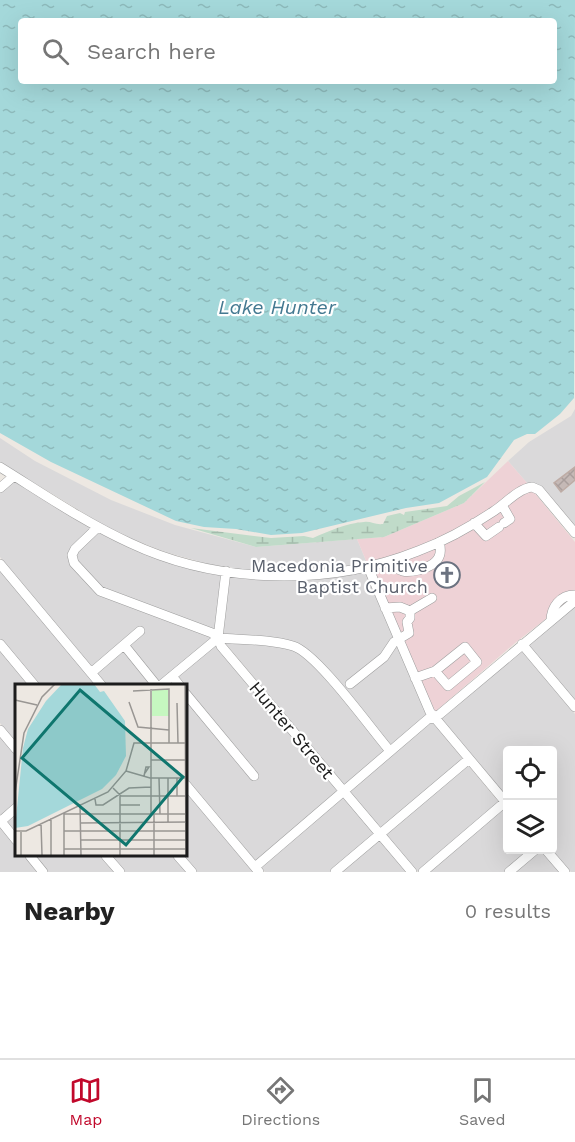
<!DOCTYPE html>
<html lang="en">
<head>
<meta charset="utf-8">
<style>
  body { margin:0; font-family:"Work Sans",sans-serif; background:#f6f6f6; color:#222 }
  .controls { position:absolute; right:18px; bottom:18px; display:grid; overflow:hidden; border-radius:6px; box-shadow:0 6px 24px #0002 }
  .controls button { width:54px; height:54px; display:grid; place-items:center; padding:0; border:0; border-bottom:2px solid #e0e0e0; background:#fff; color:#222; font:30px sans-serif }
  .list { margin:0; padding:0; list-style:none }
  h2 { display:flex; justify-content:space-between; align-items:center; height:78px; margin:0; padding:0 24px; font-size:26px }
  h2 small { font-size:20px; font-weight:400; color:#767676 }
  .icon { flex:none; width:33px; height:33px; fill:none; stroke:currentColor; stroke-width:2; stroke-linecap:round; stroke-linejoin:round }
  .map { position:relative; flex:none; width:575px; height:872px; overflow:hidden }
  .search { position:absolute; background:#fff; box-shadow:0 6px 24px #0002; left:18px; right:18px; top:18px; height:66px; display:flex; align-items:center; gap:15px; box-sizing:border-box; padding:0 21px; border-radius:6px; color:#767676; font-size:22px }
  .sheet { height:186px; background:#fff }
  nav { display:flex; justify-content:space-around; align-items:center; box-sizing:border-box; height:84px; border-top:2px solid #e0e0e0; background:#fff; font-size:16px; color:#767676 }
  nav a { display:grid; justify-items:center; gap:3px }
  nav .on { color:#c1082b }
  .map>svg:first-child { display:block }
  .residential { fill:#dad9da }
  .commercial { fill:#eed2d6 }
  .wetland { fill:url(#wetland-marsh) }
  .water { fill:url(#water-ripples); fill-rule:evenodd }
  .building { fill:url(#building-cross-hatch); stroke:#beaca5; stroke-width:1.5 }
  .lines { fill:none; stroke-linecap:round; stroke-linejoin:round }
  .minor-casing { stroke:#9d9d9d; stroke-width:10 }
  .minor { stroke:#fff; stroke-width:9 }
  .labels { text-anchor:middle; dominant-baseline:central; stroke-width:4.5; stroke-linejoin:round; paint-order:stroke }
  .worship-label { font-size:18px; fill:#5b616d; stroke:#fff; text-anchor:end }
  .street-label { font-size:18px; fill:#1c1c1c; stroke:#fff }
  .water-label { font-size:20px; font-style:italic; fill:#447991; stroke:#fff }
  .inset-road { fill:none; stroke:#999693; stroke-width:1.5 }
  .view { fill:#0f766e; fill-opacity:0.15; stroke:#0f766e; stroke-width:3 }
  .inset-edge { fill:none; stroke:#1c1c1c; stroke-width:3 }
</style>
</head>
<body>
<div class="map">
<svg width="575" height="872" viewBox="0 0 575 872">
  <defs>
    <pattern id="wetland-marsh" width="20" height="14" patternUnits="userSpaceOnUse" patternTransform="scale(1.5)"><rect width="20" height="14" fill="#c0dbc9"/><path d="M1 5h8M5 5V1M11 12h8M15 12V8" fill="none" stroke="#a4bbac"/></pattern>
    <pattern id="water-ripples" width="26" height="14" patternUnits="userSpaceOnUse" patternTransform="scale(1.5)"><rect width="26" height="14" fill="#a4d8da"/><path d="M2 4q2-2 4 0t4 0M15 11q2-2 4 0t4 0" fill="none" stroke="#8db9ba"/></pattern>
    <pattern id="building-cross-hatch" width="8" height="8" patternUnits="userSpaceOnUse" patternTransform="scale(1.5)"><rect width="8" height="8" fill="#c5b9b6"/><path d="M0 0l8 8M0 8l8-8" fill="none" stroke="#a99e9c"/></pattern>
  </defs>
  <rect width="100%" height="100%" fill="#ede8e2"/>
  <!-- residential -->
  <path class="residential" d="M 575,409 L 575,526 L 542,487 L 534,483 L 527,483 L 508,461 L 529,442 L 571,416 Z
    M 0,438 L 35,461 L 111,500 L 175,525 L 256,547 L 357,539 L 367,563 L 315,571 L 278,571 L 246,570 L 208,564 L 165,552 L 132,539 L 100,523 L 0,462 Z
    M 14,481 L 77,519 L 222,574 L 214,637 L 154,686 L 108,686 L 0,557 L 0,493 Z
    M 0,570 L 97,686 L 16,686 L 16,743 L 0,723 Z
    M 365,571 L 426,714 L 463,759 L 381,829 L 225,643 L 223,636 L 230,575 Z
    M 575,606 L 575,701 L 528,645 Z
    M 216,644 L 375,834 L 330,872 L 265,872 L 186,778 L 186,686 L 166,686 Z
    M 521,650 L 575,714 L 575,872 L 571,872 L 551,850 L 552,750 L 508,750 L 507,798 L 440,719 Z
    M 0,736 L 16,756 L 16,803 L 0,817 Z
    M 468,765 L 507,812 L 508,850 L 540,850 L 559,872 L 418,872 L 386,835 Z
    M 186,792 L 253,872 L 125,872 L 111,856 L 186,856 Z
    M 16,813 L 16,856 L 100,856 L 114,872 L 0,872 L 0,827 Z
    M 379,840 L 406,872 L 341,872 Z"/>
  <!-- commercial -->
  <path class="commercial" d="M 508,461 L 527,483 L 476,518 L 436,539 L 384,559 L 367,563 L 357,539 L 384,537 L 464,503 Z
    M 533,491 L 575,542 L 575,596 L 515,643 L 435,712 L 373,569 L 386,566 L 523,494 Z"/>
  <!-- wetland -->
  <path class="wetland" d="M 485,482 L 464,503 L 384,537 L 256,547 L 191,528 L 271,538 L 304,536 L 313,538 C 329,531 346,523 364,522 C 371,521 375,525 383,524 L 387,516 L 400,513 L 404,515 L 405,512 L 447,506 L 459,496 Z"/>
  <!-- water -->
  <path class="water" d="M 0,0 L 575,0 L 574,398 L 560,414 L 535,434 L 527,434 L 514,440 L 487,477 L 439,503 L 406,508 L 302,533 L 271,535 L 236,529 L 204,527 L 176,521 L 51,462 L 0,433 ZM 21,21 L 554,21 L 554,81 L 21,81 Z"/>
  <!-- building -->
  <path class="building" d="M 575,467 L 575,480 L 561,492 L 554,483 Z"/>
  <g class="lines">
    <!-- minor casing -->
    <g class="minor-casing">
      <path id="minor" d="M 0,467 C 42,493 84,522 130,543 C 217,584 328,587 418,551 C 445,541 470,527 494,511 C 506,503 518,489 532,487 L 539,490 L 575,533
        M 0,488 L 14,476
        M 502,505 L 510,519 L 504,523
        M 474,523 L 486,536 L 499,527
        M 98,527 L 75,549 L 72,555 L 74,563 L 100,591 L 212,633 L 218,638 C 243,640 269,639 293,646 C 317,653 371,729 390,751
        M 390,561 C 399,573 406,573 419,570
        M 0,564 L 102,686
        M 368,567 L 430,712 L 508,805
        M 425,568 C 438,563 443,555 439,542
        M 226,571 L 218,638 L 221,646 L 412,872
        M 385,608 L 400,607 L 410,611
        M 410,611 L 432,598
        M 551,621 C 551,607 560,595 575,595
        M 0,644 L 35,686
        M 522,644 L 575,707
        M 124,645 L 157,686
        M 91,673 L 140,631
        M 172,676 L 180,686
        M 415,678 L 435,671 L 465,647 L 477,662 L 448,686 L 435,671
        M 350,684 L 384,657 L 394,642 L 409,633 L 407,622 L 410,618 L 410,611
        M 160,686 L 218,638
        M 186,694 L 254,776
        M 0,730 L 16,749
        M 186,785 L 259,872
        M 0,820 L 16,840
        M 0,822 L 16,808
        M 546,850 L 565,872
        M 30,856 L 43,872
        M 106,856 L 120,872
        M 178,856 L 192,872
        M 255,867 L 428,719 L 434,718 L 440,714 L 575,601
        M 335,872 L 469,759
        M 423,872 L 505,802
        M 509,872 L 535,850"/>
    </g>
    <!-- minor -->
    <use href="#minor" class="minor"/>
  </g>
  <!-- icons -->
  <defs>
    <g id="church-ring" transform="scale(1.35)"><circle r="9.5" fill="#fff" stroke="#6b7280" stroke-width="1.5"/><path d="M-1.2-6h2.4v3.5h3.3v2.4h-3.3V6h-2.4V-.1h-3.3v-2.4h3.3Z" fill="#6b7280"/></g>
  </defs>
  <g fill-rule="evenodd">
    <use href="#church-ring" x="447" y="575"/>
  </g>
  <g class="labels">
    <!-- worship labels -->
    <g class="worship-label">
      <text x="428" y="565">Macedonia Primitive<tspan x="428" dy="21">Baptist Church</tspan></text>
    </g>
    <!-- street labels -->
    <g class="street-label">
      <text transform="translate(292 730) rotate(50)">Hunter Street</text>
    </g>
    <!-- water labels -->
    <g class="water-label">
      <text x="277" y="307">Lake Hunter</text>
    </g>
  </g>
  <!-- overview -->
  <g transform="translate(15 684)">
    <rect width="172" height="172" fill="#ede8e2"/>
    <path d="M 137,6 L 153,6 L 154,32 L 137,32 Z" fill="#c6f7c0"/>
    <path d="M 47,0 L 79,0 L 85,8 L 89,7 L 110,37 L 111,72 L 101,91 L 87,105 L 13,142 L 0,144 L 8,64 L 13,45 L 31,17 Z" fill="#a4d8da"/>
    <path class="inset-road" d="M 170,0 L 171,172M 118,7 L 154,5 L 154,59M 0,16 L 22,21M 114,18 L 123,43 L 154,46M 162,19 L 163,59M 136,76 L 172,76M 111,87 L 135,94 L 172,94M 129,92 L 131,83 L 134,83 L 130,89M 144,94 L 145,130M 153,94 L 153,138M 162,94 L 162,112M 98,104 L 106,112 L 172,112M 0,109 L 9,49 L 27,13 L 40,0M 105,112 L 105,172M 80,115 L 81,121 L 88,121 L 114,104 L 136,103M 65,120 L 66,172M 105,121 L 125,121M 49,130 L 172,130M 136,130 L 136,5M 139,130 L 139,172M 36,134 L 36,172M 26,139 L 27,171M 65,139 L 172,138M 0,147 L 11,147 L 93,108 L 111,87 L 119,59 L 173,59M 49,147 L 172,147M 66,156 L 173,156M 49,165 L 172,165M 6,172 L 6,148M 49,172 L 49,130"/>
    <path class="view" d="M 65,6 L 168,93 L 111,161 L 7,74 Z"/>
    <rect width="172" height="172" class="inset-edge"/>
  </g>
</svg>
<div class="controls">
<button><svg class="icon" aria-label="locate" viewBox="0 0 24 24"><circle cx="12" cy="12" r="6"/><path d="M12 2v4M12 18v4M2 12h4M18 12h4"/></svg></button>
<button><svg class="icon" aria-label="layers" viewBox="0 0 24 24"><path d="M12 4l9 5-9 5-9-5zM3 14l9 5 9-5"/></svg></button>
</div>
<div class="search"><svg class="icon" aria-label="search" viewBox="0 0 24 24"><circle cx="10" cy="10" r="6"/><path d="M15 15l6 6"/></svg>Search here</div>
</div>
<section class="sheet">
<h2>Nearby<small>0 results</small></h2>
<ul class="list">
</ul>
</section>
<nav>
<a class="on"><svg class="icon" aria-label="map" viewBox="0 0 24 24"><path d="M3 6l6-2 6 2 6-2v14l-6 2-6-2-6 2zM9 4v14M15 6v14"/></svg>Map</a>
<a><svg class="icon" aria-label="directions" viewBox="0 0 24 24"><path d="M12 3l9 9-9 9-9-9zM9 14v-3h6M13 9l2 2-2 2"/></svg>Directions</a>
<a><svg class="icon" aria-label="saved" viewBox="0 0 24 24"><path d="M7 4h10v16l-5-4-5 4z"/></svg>Saved</a>
</nav>
</body>
</html>
